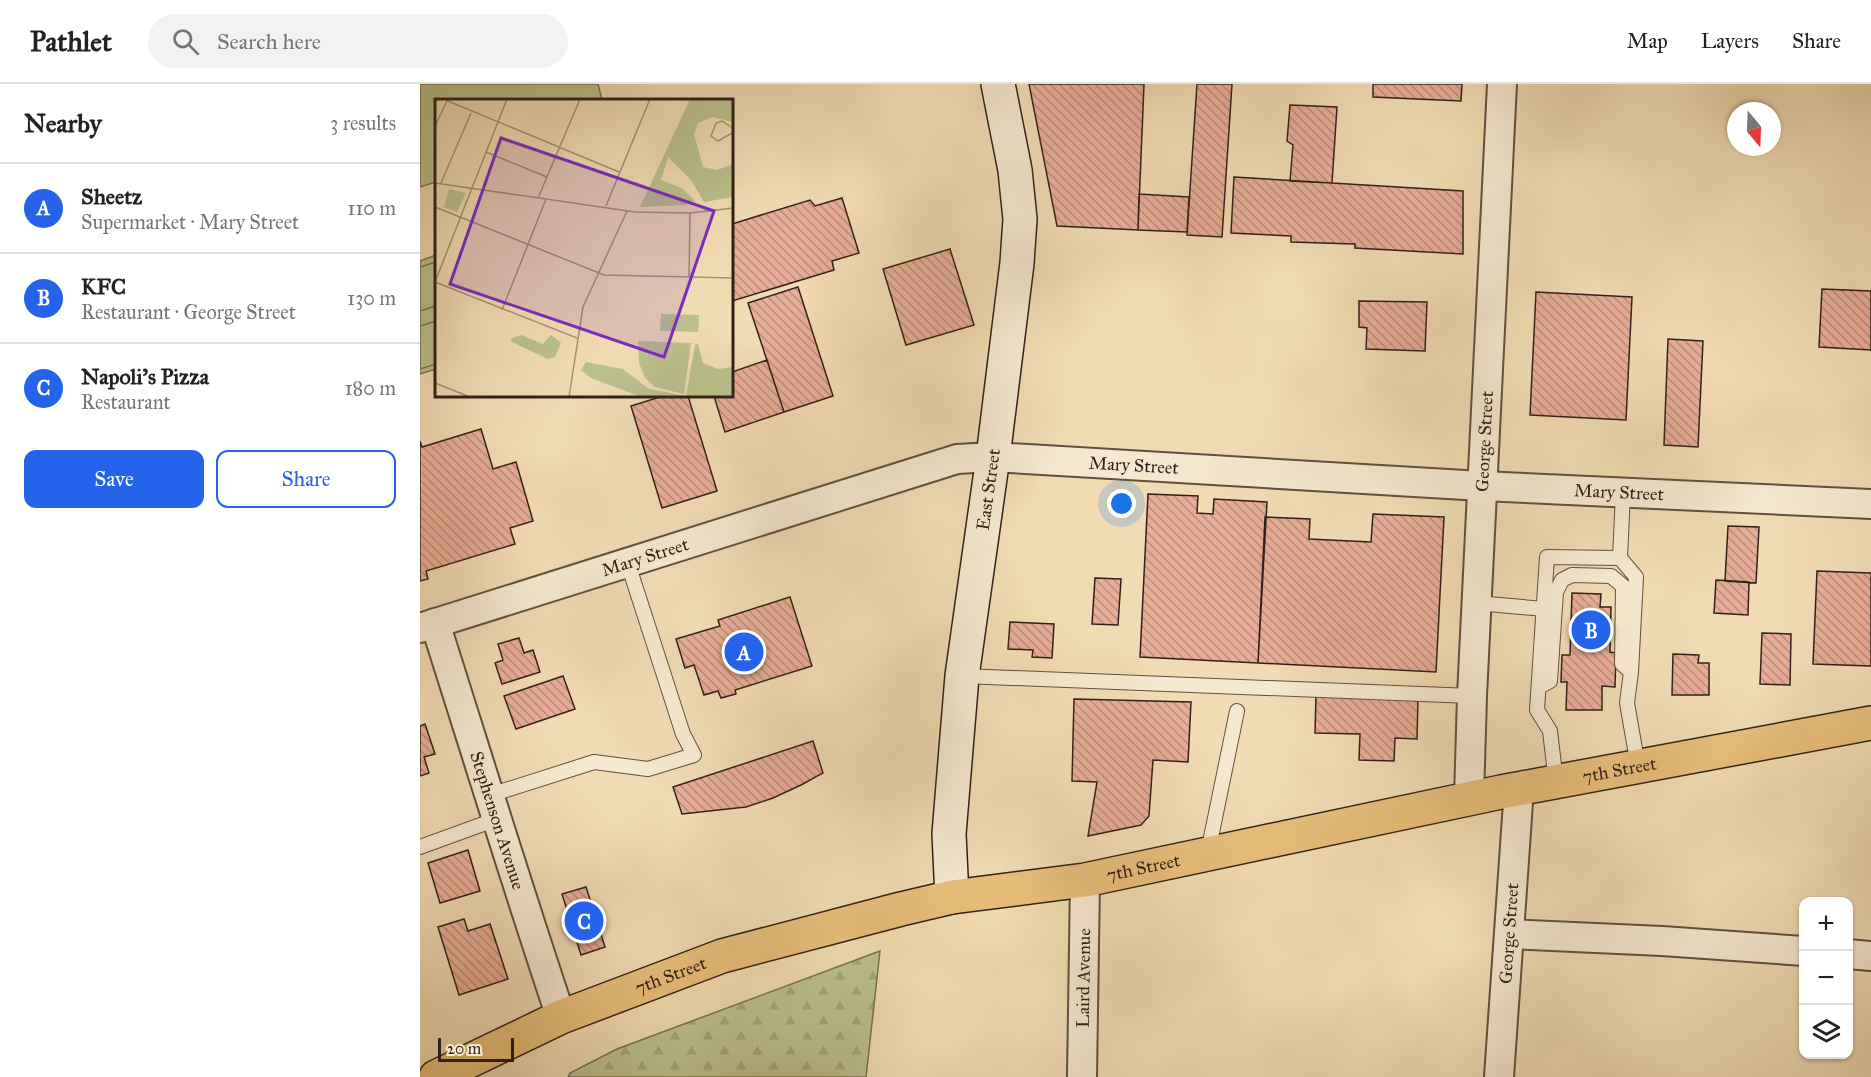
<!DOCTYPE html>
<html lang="en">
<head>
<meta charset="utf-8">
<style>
  body { margin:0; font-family:"IM FELL Great Primer",serif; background:#f2f2f2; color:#222 }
  .controls { position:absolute; right:18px; bottom:18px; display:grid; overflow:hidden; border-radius:12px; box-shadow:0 2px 4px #0004 }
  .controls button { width:54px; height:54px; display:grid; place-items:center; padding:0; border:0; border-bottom:2px solid #e0e0e0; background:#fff; color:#222; font:30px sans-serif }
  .compass { position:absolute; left:1307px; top:18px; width:54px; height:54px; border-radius:50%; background:#fff; box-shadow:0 2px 4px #0004; rotate:161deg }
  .scale { position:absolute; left:18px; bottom:15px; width:76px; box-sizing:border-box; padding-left:6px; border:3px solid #322118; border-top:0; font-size:16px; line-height:21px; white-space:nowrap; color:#322118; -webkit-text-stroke:4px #f6e8ce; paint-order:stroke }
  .you { position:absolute; left:702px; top:420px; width:21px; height:21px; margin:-15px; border:4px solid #fff; border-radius:50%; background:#1a73e8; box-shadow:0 0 0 9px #1a73e833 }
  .badge { display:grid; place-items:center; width:39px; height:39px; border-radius:50%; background:#2563eb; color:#fff; font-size:20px; font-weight:700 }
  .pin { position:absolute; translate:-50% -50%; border:3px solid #fff; box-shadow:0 2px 6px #0006 }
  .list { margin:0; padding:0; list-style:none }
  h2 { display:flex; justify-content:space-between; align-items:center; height:78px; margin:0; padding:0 24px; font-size:26px }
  h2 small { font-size:20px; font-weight:400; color:#767676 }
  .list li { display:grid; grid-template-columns:39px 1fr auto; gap:18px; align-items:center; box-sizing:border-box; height:90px; padding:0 24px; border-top:2px solid #e0e0e0 }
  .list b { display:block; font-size:22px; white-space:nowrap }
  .list p { margin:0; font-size:20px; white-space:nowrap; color:#767676 }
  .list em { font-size:20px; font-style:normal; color:#767676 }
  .actions { display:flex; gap:12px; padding:18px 24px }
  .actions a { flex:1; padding:14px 0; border:2px solid #2563eb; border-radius:12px; text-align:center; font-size:21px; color:#2563eb }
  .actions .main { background:#2563eb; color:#fff }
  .icon { flex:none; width:33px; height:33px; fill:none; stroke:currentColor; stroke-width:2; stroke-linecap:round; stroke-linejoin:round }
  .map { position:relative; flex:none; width:1451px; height:993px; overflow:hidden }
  header { display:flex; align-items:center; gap:36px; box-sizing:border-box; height:84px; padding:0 30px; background:#fff; border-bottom:2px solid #e0e0e0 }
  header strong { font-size:28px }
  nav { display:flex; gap:33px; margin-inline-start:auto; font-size:21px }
  .search { width:420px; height:54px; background:#f2f2f2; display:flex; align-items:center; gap:15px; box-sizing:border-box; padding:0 21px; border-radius:33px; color:#767676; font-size:22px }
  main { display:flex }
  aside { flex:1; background:#fff }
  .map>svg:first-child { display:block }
  .grass { fill:url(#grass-tufts); stroke:#767052; stroke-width:1.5 }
  .forest { fill:url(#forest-firs); stroke:#767052; stroke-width:1.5 }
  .pitch { fill:#bbc08c; stroke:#767052; stroke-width:1.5 }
  .building { fill:url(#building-back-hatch); stroke:#322118; stroke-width:1.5 }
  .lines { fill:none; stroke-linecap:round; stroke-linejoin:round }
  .service-casing { stroke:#62503f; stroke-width:16 }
  .minor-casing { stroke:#62503f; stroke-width:32 }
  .secondary-casing { stroke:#322118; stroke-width:36 }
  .primary-casing { stroke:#322118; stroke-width:36 }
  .service { stroke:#f6e8ce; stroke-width:14 }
  .minor { stroke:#f6e8ce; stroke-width:28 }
  .secondary { stroke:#f6e8ce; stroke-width:33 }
  .primary { stroke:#e8be7a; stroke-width:33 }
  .labels { text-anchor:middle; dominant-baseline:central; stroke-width:4.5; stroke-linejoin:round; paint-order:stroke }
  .street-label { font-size:18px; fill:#322118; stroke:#f6e8ce }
  .inset-road { fill:none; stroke:#a59175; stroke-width:1.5 }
  .view { fill:#7b2cbf; fill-opacity:0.15; stroke:#7b2cbf; stroke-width:3 }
  .inset-edge { fill:none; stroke:#322118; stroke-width:3 }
</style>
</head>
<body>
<header>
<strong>Pathlet</strong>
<div class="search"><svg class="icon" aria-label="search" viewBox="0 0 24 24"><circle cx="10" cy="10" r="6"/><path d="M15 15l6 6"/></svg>Search here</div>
<nav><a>Map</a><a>Layers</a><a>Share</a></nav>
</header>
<main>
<aside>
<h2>Nearby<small>3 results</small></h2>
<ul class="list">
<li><span class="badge">A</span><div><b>Sheetz</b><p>Supermarket · Mary Street</p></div><em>110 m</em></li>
<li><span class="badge">B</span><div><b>KFC</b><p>Restaurant · George Street</p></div><em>130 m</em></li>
<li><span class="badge">C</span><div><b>Napoli's Pizza</b><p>Restaurant</p></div><em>180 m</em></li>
</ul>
<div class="actions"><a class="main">Save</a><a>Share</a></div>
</aside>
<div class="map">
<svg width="1451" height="993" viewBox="0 0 1451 993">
  <defs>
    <pattern id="grass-tufts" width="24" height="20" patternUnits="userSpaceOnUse" patternTransform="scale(1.5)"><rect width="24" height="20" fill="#bbc08c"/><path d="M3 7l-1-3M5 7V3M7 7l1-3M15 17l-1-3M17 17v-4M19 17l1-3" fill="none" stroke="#a1a578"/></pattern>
    <pattern id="forest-firs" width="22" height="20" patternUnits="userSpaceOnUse" patternTransform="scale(1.5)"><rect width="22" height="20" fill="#bbc08c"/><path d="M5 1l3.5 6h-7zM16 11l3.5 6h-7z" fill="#a1a578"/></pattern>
    <pattern id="building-back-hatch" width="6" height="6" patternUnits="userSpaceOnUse" patternTransform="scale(1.5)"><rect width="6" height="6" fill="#e7ad96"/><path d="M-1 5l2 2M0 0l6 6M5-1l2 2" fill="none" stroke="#bc8c79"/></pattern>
  </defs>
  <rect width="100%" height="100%" fill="#f1dbb3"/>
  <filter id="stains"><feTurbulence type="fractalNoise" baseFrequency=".00333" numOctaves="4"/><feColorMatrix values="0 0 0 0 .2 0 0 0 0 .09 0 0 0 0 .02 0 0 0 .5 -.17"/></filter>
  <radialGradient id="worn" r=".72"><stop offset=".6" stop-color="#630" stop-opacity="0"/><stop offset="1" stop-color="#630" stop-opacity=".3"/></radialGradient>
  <!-- grass -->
  <path class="grass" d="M 16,171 L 16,285 L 0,290 L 0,177 Z"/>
  <!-- forest -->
  <path class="forest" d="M 460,867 L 446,993 L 148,993 L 150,989 L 197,965 Z"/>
  <!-- pitch -->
  <path class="pitch" d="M 0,0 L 178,0 L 182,16 L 16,16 L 16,98 L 0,103 Z
    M 16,178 L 16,222 L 0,227 L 0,183 Z
    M 16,237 L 16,280 L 0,285 L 0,242 Z"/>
  <!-- building -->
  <path class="building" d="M 609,0 L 724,0 L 718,146 L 637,142 Z
    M 777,0 L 812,0 L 802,153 L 767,151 Z
    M 953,0 L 1042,0 L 1041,17 L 953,13 Z
    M 870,21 L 917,23 L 912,99 L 870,97 L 873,61 L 867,57 Z
    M 814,93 L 1043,107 L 1043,170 L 935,164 L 935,160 L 871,158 L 871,152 L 811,149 Z
    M 719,110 L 769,113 L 767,148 L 718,146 Z
    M 422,114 L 439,169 L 412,177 L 414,186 L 312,217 L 312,140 L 390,116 L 395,122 Z
    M 530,165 L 554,241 L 486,261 L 463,185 Z
    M 378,203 L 413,312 L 364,328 L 328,219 Z
    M 1402,205 L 1451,207 L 1451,266 L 1399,263 Z
    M 1116,208 L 1212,213 L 1206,336 L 1110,331 Z
    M 939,217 L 1007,218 L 1005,267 L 946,265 L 947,244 L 939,243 Z
    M 1248,255 L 1283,257 L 1278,363 L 1244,361 Z
    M 347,276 L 364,328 L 305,348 L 294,312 L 312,312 L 312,288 Z
    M 243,312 L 268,312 L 297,407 L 242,424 L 211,322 Z
    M 61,345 L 73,385 L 96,378 L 113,437 L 90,444 L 95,460 L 6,487 L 8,495 L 0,497 L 0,357 L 2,363 Z
    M 728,410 L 778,412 L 777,429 L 793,430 L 794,415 L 847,418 L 838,579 L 720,573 Z
    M 953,430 L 1024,433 L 1016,588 L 838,579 L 845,433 L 890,435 L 889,455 L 951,458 Z
    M 1308,442 L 1339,443 L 1336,499 L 1305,497 Z
    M 1397,487 L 1451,489 L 1451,582 L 1393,580 Z
    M 675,494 L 701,495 L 698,541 L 672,540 Z
    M 1296,496 L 1329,498 L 1328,531 L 1294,529 Z
    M 1152,509 L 1181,510 L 1180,523 L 1191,523 L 1190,568 L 1196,569 L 1195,603 L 1182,602 L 1182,626 L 1146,626 L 1147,598 L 1141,598 L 1142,571 L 1150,571 Z
    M 370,513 L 392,582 L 315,606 L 316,610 L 301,614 L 298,607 L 284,611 L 274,581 L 265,584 L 256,555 L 300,542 L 298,536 Z
    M 590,538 L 634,540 L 632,574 L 612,573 L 613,566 L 588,565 Z
    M 1342,549 L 1371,550 L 1370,601 L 1340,600 Z
    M 99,554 L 104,569 L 113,566 L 120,588 L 82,600 L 75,579 L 83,576 L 78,560 Z
    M 1253,570 L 1279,571 L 1278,579 L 1289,579 L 1289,611 L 1252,611 Z
    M 143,592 L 155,625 L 96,645 L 84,612 Z
    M 896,612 L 998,615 L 997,655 L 975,654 L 974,677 L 939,676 L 940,650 L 895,649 Z
    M 654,615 L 771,618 L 768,678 L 733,676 L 729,732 L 721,741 L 668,752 L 677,698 L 652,697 Z
    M 5,640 L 15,670 L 4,673 L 9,689 L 0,692 L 0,642 Z
    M 393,657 L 403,689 L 381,701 L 353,714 L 326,723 L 262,730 L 253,703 Z
    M 48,766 L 60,807 L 20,819 L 8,779 Z
    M 166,803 L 185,863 L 161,871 L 142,810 Z
    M 44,835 L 48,847 L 70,840 L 88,895 L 39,911 L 18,843 Z"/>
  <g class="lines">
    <!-- service casing -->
    <g class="service-casing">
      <path id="service" d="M 1203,409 L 1200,474 L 1216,493 L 1211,588 L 1207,619 L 1218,682
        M 1057,519 L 1124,525
        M 542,592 L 1052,612
        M 1119,603 L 1130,597 L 1136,508 L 1142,496 L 1152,491 L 1191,492 L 1203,502 L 1202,580 L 1211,588
        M 1136,698 L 1130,647 L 1117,626 L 1127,473 L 1200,474
        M 70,711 L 174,678 L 228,685 L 274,671 L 263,650 L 208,480
        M 0,763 L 77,735
        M 788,768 L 817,627"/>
    </g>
    <!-- minor casing -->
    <g class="minor-casing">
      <g id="minor">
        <path id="s1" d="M 15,539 C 57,671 97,802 141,933"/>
        <path id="s2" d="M 0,544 L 537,375 L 573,373 L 1062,402 L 1451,420"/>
        <path id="s3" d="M 1049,714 L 1052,612 L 1082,0"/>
        <path d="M 1089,850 L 1242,857 L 1384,867"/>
        <path d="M 1428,870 L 1451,872"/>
        <path id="s4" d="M 662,993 L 665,796"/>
        <path id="s5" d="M 1079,993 L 1099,704"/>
      </g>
    </g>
    <!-- secondary casing -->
    <g class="secondary-casing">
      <g id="secondary">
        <path id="s6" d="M 532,813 L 529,750 L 542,592 L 573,373 L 597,179 L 600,135 L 595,86 L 578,0"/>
      </g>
    </g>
    <!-- primary casing -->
    <g class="primary-casing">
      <g id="primary">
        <path id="s7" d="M 16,993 L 141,933 L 302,872 L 481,825 L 532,813 L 665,796 L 1081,708 L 1451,639"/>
      </g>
    </g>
    <!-- service -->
    <use href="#service" class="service"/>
    <!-- minor -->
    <use href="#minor" class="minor"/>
    <!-- secondary -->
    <use href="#secondary" class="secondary"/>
    <!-- primary -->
    <use href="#primary" class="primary"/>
  </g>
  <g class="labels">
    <!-- street labels -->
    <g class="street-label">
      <text stroke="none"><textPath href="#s3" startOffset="357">George Street</textPath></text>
      <text stroke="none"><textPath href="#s2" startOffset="740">Mary Street</textPath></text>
      <text stroke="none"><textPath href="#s6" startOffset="410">East Street</textPath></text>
      <text stroke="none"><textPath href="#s2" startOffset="1226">Mary Street</textPath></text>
      <text stroke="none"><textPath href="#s2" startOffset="236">Mary Street</textPath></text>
      <text stroke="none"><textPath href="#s7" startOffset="1228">7th Street</textPath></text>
      <text stroke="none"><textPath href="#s1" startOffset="207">Stephenson Avenue</textPath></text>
      <text stroke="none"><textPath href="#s7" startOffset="742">7th Street</textPath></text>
      <text stroke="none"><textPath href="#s5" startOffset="144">George Street</textPath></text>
      <text stroke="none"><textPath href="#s7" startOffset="256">7th Street</textPath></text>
      <text stroke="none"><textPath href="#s4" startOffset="99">Laird Avenue</textPath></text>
    </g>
  </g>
  <!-- overview -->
  <g transform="translate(15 15)">
    <rect width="298" height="298" fill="#f1dbb3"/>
    <path d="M 14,90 L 31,94 L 22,113 L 9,108 ZM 226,215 L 264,216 L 263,233 L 225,232 Z" fill="#bbc08c"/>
    <path d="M 255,0 L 298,0 L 298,23 L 278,18 L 263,24 L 259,35 L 268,68 L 282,71 L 298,65 L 298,98 L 269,103 L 256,81 L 233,58 L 226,81 L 247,89 L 260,102 L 249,106 L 205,108 ZM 86,236 L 108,245 L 116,236 L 126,244 L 120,258 L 113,260 L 77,243 L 75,240 ZM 263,245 L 268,264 L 283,270 L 298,268 L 298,298 L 206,298 L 156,279 L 146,271 L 151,263 L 188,270 L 214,290 L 251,297 L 260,246 Z" fill="#bbc08c"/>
    <path d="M 203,242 L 256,244 L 249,295 L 220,288 L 210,279 L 204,264 Z" fill="#bbc08c"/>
    <path class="inset-road" d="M 13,2 L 184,73M 0,27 L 13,0M 299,30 L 287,22 L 281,24 L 276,37 L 283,42 L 299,33M 51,53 L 112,78M 0,84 L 200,113 L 255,114 L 299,109M 6,84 L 36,14M 103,99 L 145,0M 171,107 L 215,0M 0,108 L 169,176 L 299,179M 254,178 L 255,114M 0,183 L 72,0M 0,183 L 142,239M 67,211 L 111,100M 0,284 L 35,298M 134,298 L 148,208 L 192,112"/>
    <path class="view" d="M 66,39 L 279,112 L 229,258 L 15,185 Z"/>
    <rect width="298" height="298" class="inset-edge"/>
  </g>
  <rect width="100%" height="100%" filter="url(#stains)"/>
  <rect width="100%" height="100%" fill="url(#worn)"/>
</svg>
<div class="controls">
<button>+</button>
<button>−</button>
<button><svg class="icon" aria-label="layers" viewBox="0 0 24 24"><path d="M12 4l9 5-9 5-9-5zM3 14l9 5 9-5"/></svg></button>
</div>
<svg class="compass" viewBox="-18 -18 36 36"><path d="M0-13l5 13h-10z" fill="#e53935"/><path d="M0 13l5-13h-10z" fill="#767676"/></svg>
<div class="scale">20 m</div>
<div class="you"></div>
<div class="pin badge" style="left:324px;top:568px">A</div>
<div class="pin badge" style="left:1171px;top:546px">B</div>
<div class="pin badge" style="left:164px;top:837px">C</div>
</div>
</main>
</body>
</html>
